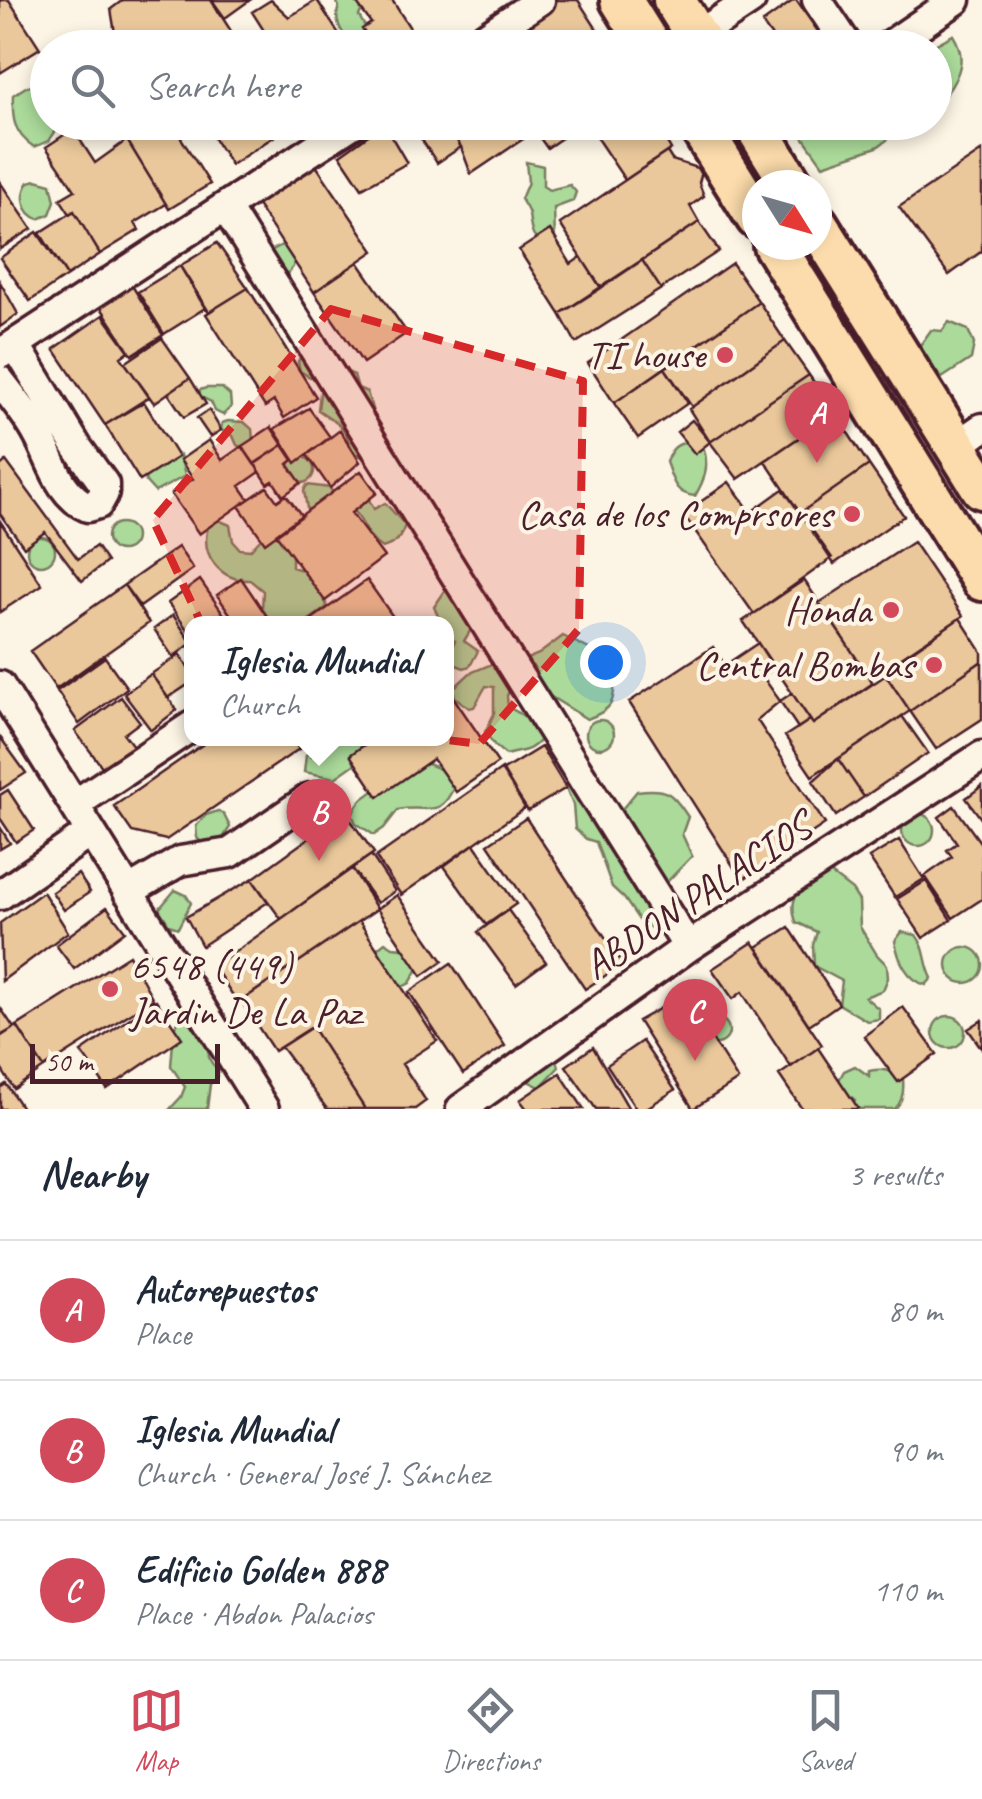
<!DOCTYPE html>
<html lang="en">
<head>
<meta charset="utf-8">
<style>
  body { margin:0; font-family:Caveat,sans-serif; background:#f2f2f3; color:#1f2937 }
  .compass { position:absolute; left:742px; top:170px; width:90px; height:90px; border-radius:50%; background:#fff; box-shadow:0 5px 15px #0003; rotate:127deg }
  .scale { position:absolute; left:30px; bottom:25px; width:190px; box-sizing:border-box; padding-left:10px; border:5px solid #4a1f2b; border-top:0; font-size:28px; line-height:35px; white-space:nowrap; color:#4a1f2b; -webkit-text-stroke:8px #fcf5e5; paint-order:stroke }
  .you { position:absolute; left:605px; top:662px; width:35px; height:35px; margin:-25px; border:8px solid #fff; border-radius:50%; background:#1a73e8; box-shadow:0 0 0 15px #1a73e833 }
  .badge { display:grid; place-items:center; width:65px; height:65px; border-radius:50%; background:#d1495b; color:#fff; font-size:32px; font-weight:700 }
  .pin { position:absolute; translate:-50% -82px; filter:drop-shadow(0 2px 5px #0008) }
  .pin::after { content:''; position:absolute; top:52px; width:35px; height:30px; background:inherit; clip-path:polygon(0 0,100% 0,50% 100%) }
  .popup { position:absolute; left:184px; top:616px; width:270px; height:130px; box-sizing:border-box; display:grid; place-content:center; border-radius:20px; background:#fff; filter:drop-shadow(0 2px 8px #0005); font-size:32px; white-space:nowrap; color:#747a83 }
  .popup b { font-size:38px; color:#1f2937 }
  .popup::after { content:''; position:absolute; left:50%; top:100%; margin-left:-20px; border:20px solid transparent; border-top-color:#fff }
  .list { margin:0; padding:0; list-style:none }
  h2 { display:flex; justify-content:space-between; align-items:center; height:130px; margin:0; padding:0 40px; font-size:42px }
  h2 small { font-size:32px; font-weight:400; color:#747a83 }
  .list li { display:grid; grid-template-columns:65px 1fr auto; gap:30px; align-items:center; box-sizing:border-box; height:140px; padding:0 40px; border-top:2px solid #e0e1e3 }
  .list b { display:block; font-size:38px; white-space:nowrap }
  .list p { margin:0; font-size:32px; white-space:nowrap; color:#747a83 }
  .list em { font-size:32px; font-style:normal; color:#747a83 }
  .icon { flex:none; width:55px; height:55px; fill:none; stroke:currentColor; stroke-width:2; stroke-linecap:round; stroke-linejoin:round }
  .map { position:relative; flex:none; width:982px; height:1109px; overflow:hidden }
  .search { position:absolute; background:#fff; box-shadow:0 5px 15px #0003; left:30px; right:30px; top:30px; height:110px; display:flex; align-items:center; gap:25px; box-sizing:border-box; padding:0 35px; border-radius:55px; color:#747a83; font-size:38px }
  .sheet { height:550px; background:#fff }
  nav { display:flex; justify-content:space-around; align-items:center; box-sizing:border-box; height:140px; border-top:2px solid #e0e1e3; background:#fff; font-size:28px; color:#747a83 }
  nav a { display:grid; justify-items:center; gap:5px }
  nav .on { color:#d1495b }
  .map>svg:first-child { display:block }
  .green { fill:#abda9a; stroke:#7a7c62; stroke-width:2.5 }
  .building { fill:#eac89b; stroke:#4a1f2b; stroke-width:2.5 }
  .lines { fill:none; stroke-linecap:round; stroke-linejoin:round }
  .minor-casing { stroke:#4a1f2b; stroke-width:35 }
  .highway-casing { stroke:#4a1f2b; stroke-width:48 }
  .minor { stroke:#fcf5e5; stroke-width:28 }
  .highway { stroke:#fcdcac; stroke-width:40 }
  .marked { fill:#d62828; fill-opacity:0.2; stroke:#d62828; stroke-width:8; stroke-dasharray:20 12; stroke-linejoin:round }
  .poi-dot { fill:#d1495b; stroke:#fcf5e5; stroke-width:4 }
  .labels { text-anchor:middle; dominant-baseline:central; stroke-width:8; stroke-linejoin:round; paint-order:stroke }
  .poi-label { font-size:40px; fill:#4a1f2b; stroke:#fcf5e5; text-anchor:end }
  .street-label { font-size:40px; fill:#4a1f2b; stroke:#fcf5e5 }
</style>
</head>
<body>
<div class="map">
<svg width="982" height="1109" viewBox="0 0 982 1109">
  <rect width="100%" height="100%" fill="#fcf5e5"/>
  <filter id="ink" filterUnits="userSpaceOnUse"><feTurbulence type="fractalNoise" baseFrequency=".01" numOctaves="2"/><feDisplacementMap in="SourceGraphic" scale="20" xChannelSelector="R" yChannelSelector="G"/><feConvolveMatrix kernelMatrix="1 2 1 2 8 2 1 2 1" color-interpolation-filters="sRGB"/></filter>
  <g filter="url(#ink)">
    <!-- green -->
    <path class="green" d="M 336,0 L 366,0 L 359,16 L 368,32 L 366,41 L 373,47 L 352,47 C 345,36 332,21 339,7 Z
      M 953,35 C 967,57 960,75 946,94 L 935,96 L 934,48 L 931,47 Z
      M 44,84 L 47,89 L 48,122 L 61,123 L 49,141 L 34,147 C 13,133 12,118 13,95 L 26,87 Z
      M 805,122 L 893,122 L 893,123 L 887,140 L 877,147 L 823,165 L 796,127 Z
      M 526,162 L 543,166 L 543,186 L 549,190 L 570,185 L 576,192 L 573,201 L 554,208 L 555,242 C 529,243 532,233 529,215 C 528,209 524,205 521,199 L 528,182 Z
      M 36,180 L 51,184 L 55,201 L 50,214 L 39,219 C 23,214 20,195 29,182 Z
      M 282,245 L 296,253 L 293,267 L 288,273 L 278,272 L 265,254 Z
      M 949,322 L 968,330 L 974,344 L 971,359 L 942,378 L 916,351 L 931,330 L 942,331 Z
      M 331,352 L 339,359 L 343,370 L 354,375 L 358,388 L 367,392 L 375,419 L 370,455 L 365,458 C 349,453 352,445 345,432 C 340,423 327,416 318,410 L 322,376 L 310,377 L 300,371 L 298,361 L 304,353 Z
      M 206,388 L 222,388 L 230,395 L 231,407 L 223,415 L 215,411 L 211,402 L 199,396 L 200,390 Z
      M 228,421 L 244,422 L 252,429 L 253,441 L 245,449 L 237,445 L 233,436 L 221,430 L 222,423 Z
      M 690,442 L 704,449 C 709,468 705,479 695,496 C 674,494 673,480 666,462 C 671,449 676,443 690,442 Z
      M 148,452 L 180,455 L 185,476 L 155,492 L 146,482 L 139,461 Z
      M288 470a13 13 0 1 1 26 0a13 13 0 1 1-26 0Z
      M 307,485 L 330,488 L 334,495 L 308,514 L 304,491 Z
      M 358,497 L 369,500 L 374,509 L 385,503 L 405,525 C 401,538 396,544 382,548 C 366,539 365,521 352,510 Z
      M 218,520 L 230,525 L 233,541 L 240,549 L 250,550 L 261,538 L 277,533 L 292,545 L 292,567 C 317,573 321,583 327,607 L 305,623 L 272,623 L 262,609 L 263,591 L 250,580 C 220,581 200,555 208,527 Z
      M107 537a14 14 0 1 1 28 0a14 14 0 1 1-28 0Z
      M27 551a14 14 0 1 1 28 0a14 14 0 1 1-28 0Z
      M 459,587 L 473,626 L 464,641 L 478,651 L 470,666 L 464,668 L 451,663 L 450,650 L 455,641 L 447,636 L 446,624 L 441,623 L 434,607 L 447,588 Z
      M 563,636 L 605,657 L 615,669 C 613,699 618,708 587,719 L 540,690 L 534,667 L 524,660 L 539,654 Z
      M 499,661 L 513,681 L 507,696 L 508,707 C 524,716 536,720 540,740 C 529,753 521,750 506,755 L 495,746 L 485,732 L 494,714 L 494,687 L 486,686 L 474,707 L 469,708 L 455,697 L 453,689 L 470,673 Z
      M586 734a14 14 0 1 1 28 0a14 14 0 1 1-28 0Z
      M 323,739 L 390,739 L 335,778 L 304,772 L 306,755 Z
      M 417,760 L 440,769 L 455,785 C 439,821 429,804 398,810 L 384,828 L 374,835 L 356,823 L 352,815 C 361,793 372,794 390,783 C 399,777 408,768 417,760 Z
      M 571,771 C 593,781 608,790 622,809 L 637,791 C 666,787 672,792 688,817 L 682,834 L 692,856 L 667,882 L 667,925 L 655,930 L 641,923 L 624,898 L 612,887 L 596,842 L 586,839 L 575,829 L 573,805 L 566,788 Z
      M 218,811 L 224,815 L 230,827 L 223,838 L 203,844 L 197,838 L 196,826 L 206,815 Z
      M902 830a16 16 0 1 1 32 0a16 16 0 1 1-32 0Z
      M 826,870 L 852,890 L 859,901 L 860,927 L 877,955 L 887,965 L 888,978 L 883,990 L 865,997 L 879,1009 L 879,1019 L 867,1021 L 839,1004 L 842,981 L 814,966 L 813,945 L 817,932 L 796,922 C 786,893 805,885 826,870 Z
      M 175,890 L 186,895 L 191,903 L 178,928 L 169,925 L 159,909 Z
      M 902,932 L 916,935 C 927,949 924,963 932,978 L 926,985 C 907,980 898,959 895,941 Z
      M 385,942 L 393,947 L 412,949 L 419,967 L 410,983 L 402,987 L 389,978 L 375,950 Z
      M947 965a18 18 0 1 1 36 0a18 18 0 1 1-36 0Z
      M933 1032a16 16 0 1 1 32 0a16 16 0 1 1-32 0Z
      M703 1031a13 13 0 1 1 26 0a13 13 0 1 1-26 0Z
      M 191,1019 L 210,1037 C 208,1052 206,1061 219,1070 L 216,1079 L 210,1084 L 207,1109 L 170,1109 L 181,1097 L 185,1087 L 171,1066 L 173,1042 L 169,1035 L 179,1020 Z
      M 556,1056 L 559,1067 L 540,1087 L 528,1081 L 526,1076 Z
      M 855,1066 L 869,1076 L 869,1071 C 884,1068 891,1070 903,1079 C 904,1089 903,1101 895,1109 L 849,1109 L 855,1100 L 844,1091 L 839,1080 L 844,1071 Z"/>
    <!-- building -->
    <path class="building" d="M 0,0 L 9,0 L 40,48 L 0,73 Z
      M 123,0 L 211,0 L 242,48 L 135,48 L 128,36 L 115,33 L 111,9 Z
      M 212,0 L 250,0 L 225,18 Z
      M 271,0 L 289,17 L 317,0 L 348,48 L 275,48 L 252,12 Z
      M 392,0 L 417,39 L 405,48 L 375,48 L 362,29 L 371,23 L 355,1 Z
      M 546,0 L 578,0 L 609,48 L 541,48 L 520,17 Z
      M 794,0 L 796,0 L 829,47 L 780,48 L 762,23 Z
      M 115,33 L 125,48 L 95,48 Z
      M 267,36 L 274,48 L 250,48 Z
      M 116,122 L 171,122 L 210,184 L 169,209 Z
      M 203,122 L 292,122 L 293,124 L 231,165 Z
      M 410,122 L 445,122 L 461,147 L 437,163 Z
      M 445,122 L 530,122 L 535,131 L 471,174 L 461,147 Z
      M 547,122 L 585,122 L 547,148 L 535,131 Z
      M 586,122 L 655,122 L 671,149 L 625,180 Z
      M 384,124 L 407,163 L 362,188 L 340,155 Z
      M 73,129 L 95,163 L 127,140 L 166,204 L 135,223 L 139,230 L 100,254 L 74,211 L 70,214 L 60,199 L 75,190 L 46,147 Z
      M 982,151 L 982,251 L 949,275 L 899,207 Z
      M 667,152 L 672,160 L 697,168 L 701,175 L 699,183 L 704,196 L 690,206 L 699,222 L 601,288 L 560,224 Z
      M 313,161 L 374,251 L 314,292 L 253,199 Z
      M 0,182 L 32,229 L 0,249 Z
      M 74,211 L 100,254 L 67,276 L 40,233 Z
      M 699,222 L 719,251 L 661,289 L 642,260 Z
      M 550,230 L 571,264 L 581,257 L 601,288 L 560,314 L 519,250 Z
      M 37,232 L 67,276 L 30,301 L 0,258 Z
      M 217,243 L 248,288 L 209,312 L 180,266 Z
      M 642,260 L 661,289 L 576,343 L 560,314 Z
      M 358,262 L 407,333 L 363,363 L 314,292 Z
      M 732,263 L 759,302 L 614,403 L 588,363 Z
      M 180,266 L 205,308 L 164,334 L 138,292 Z
      M 0,282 L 18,314 L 0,327 Z
      M 131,284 L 163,335 L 132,355 L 100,306 Z
      M 248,288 L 316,397 L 284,418 L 274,401 L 265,407 L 206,314 Z
      M 759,302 L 785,341 L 692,407 L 665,368 Z
      M 103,315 L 129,351 L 121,357 L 149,397 L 105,425 L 54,349 Z
      M 162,338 L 190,378 L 154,403 L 125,363 Z
      M 785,341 L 809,375 L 710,442 L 689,409 Z
      M 665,368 L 688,403 L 638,438 L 614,403 Z
      M 809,375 L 835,413 L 738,479 L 710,442 Z
      M 190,378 L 206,404 L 184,417 L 168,393 Z
      M 144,402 L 178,457 L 140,481 L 105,425 Z
      M 309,408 L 330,437 L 296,463 L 274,429 Z
      M 209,410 L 221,430 L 210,437 L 197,418 Z
      M 835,413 L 869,465 L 800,513 L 765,461 Z
      M 692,420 L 710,442 L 695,454 L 677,432 Z
      M 271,427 L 283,445 L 254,464 L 242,446 Z
      M 340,430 L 360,462 L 330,488 L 307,455 Z
      M 209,440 L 222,460 L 242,446 L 260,472 L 240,486 L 249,499 L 199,534 L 171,494 L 193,479 L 180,460 Z
      M 283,445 L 293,460 L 288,464 L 301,483 L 283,496 L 273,481 L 268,484 L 255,464 Z
      M 6,461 L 78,559 L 96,546 L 107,562 L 82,581 L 45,532 L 24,547 L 0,514 L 0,466 Z
      M 869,465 L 904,516 L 834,564 L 800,513 Z
      M 361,471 L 377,493 L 351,513 L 384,557 L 325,601 L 276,534 Z
      M 729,482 L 751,512 L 783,489 L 832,558 L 754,614 L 683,514 Z
      M 267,487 L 277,501 L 286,495 L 302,516 L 265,543 L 239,506 Z
      M 0,521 L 42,585 L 0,612 Z
      M 913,542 L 963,616 L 870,678 L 819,603 Z
      M 178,547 L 193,569 L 140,607 L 124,585 Z
      M 241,578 L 262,609 L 272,624 L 237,624 L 217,595 Z
      M 200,580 L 230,623 L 192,624 L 192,636 L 168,603 Z
      M 367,580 L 396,621 L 392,624 L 305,624 Z
      M 804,580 L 873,683 L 813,724 L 743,621 Z
      M 124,585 L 149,623 L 56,689 L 30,651 Z
      M 173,615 L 192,643 L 173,657 L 154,629 Z
      M 960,618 L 982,652 L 982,661 L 910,711 L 883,671 Z
      M 758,643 L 774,668 L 763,677 L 780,701 L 757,720 L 825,824 L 742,880 L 629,702 L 713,647 L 725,665 Z
      M 180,655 L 192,673 L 192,682 L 168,698 L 151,674 Z
      M 105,657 L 127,688 L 79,724 L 57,691 Z
      M 982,661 L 982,719 L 936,749 L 910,711 Z
      M 151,674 L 177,710 L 151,730 L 124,694 Z
      M 886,675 L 910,711 L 812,776 L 785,736 L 810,720 L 813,724 Z
      M 447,688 L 498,763 L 456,792 L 433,759 L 378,797 L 350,755 L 374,738 L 446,738 Z
      M 792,693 L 810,720 L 798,728 L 780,701 Z
      M 121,697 L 140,722 L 124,734 L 136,750 L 106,772 L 75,731 Z
      M 902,716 L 928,753 L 864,797 L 838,759 Z
      M 0,737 L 26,773 L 0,790 Z
      M 212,738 L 291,738 L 299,749 L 166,840 L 132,832 L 114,806 Z
      M 305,738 L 335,738 L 311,756 L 301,742 Z
      M 541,747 L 566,788 L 528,811 L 502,771 Z
      M 838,759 L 864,797 L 836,816 L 813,781 Z
      M 502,769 L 525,808 L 401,895 L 376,857 Z
      M 982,786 L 982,820 L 966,798 Z
      M 8,790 L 34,830 L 16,842 L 0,818 L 0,795 Z
      M 954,806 L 982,845 L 982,899 L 953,918 L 925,876 L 952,857 L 947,850 L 957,843 L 939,817 Z
      M 345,812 L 374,853 L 281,919 L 252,879 Z
      M 526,818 L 623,964 L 585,989 L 488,844 Z
      M 0,827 L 10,843 L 0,849 Z
      M 899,840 L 924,879 L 895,897 L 869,858 Z
      M 474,844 L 516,904 L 486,925 L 444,866 Z
      M 371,855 L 395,891 L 377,903 L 352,868 Z
      M 352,868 L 377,909 L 238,1003 L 214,967 Z
      M 78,874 L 90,892 L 64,910 L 52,892 Z
      M 252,879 L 268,902 L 202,946 L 186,917 Z
      M 926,881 L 951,920 L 923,938 L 897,899 Z
      M 43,892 L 68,932 L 2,981 L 0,923 Z
      M 397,895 L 443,961 L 422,976 L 377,909 Z
      M 107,907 L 125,931 L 74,969 L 56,945 Z
      M 508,910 L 546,962 L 516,984 L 478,932 Z
      M 359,921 L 437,1041 L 402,1064 L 426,1101 L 415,1109 L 365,1109 L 312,1027 L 274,1051 L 241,1001 Z
      M 789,927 L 839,1004 L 809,1025 L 757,947 Z
      M 753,942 L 822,1045 L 791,1067 L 742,992 L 733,999 L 712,969 Z
      M 129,955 L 153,999 L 44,1068 L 17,1026 Z
      M 451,963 L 505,1046 L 463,1074 L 409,992 Z
      M 684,995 L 738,1080 L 693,1109 L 638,1021 Z
      M 156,1000 L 182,1038 L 107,1089 L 81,1052 Z
      M 0,1007 L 14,1028 L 0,1036 Z
      M 903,1007 L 937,1054 L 898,1082 L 864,1036 Z
      M 982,1020 L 982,1049 L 968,1029 Z
      M 17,1026 L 44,1068 L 14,1089 L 0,1067 L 0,1037 Z
      M 312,1027 L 365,1109 L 327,1109 L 281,1047 Z
      M 642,1041 L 675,1090 L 645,1109 L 636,1109 L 607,1065 Z
      M 593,1047 L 629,1109 L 596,1109 L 566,1066 Z
      M 818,1048 L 858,1108 L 856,1109 L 802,1109 L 779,1075 Z
      M 560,1073 L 584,1109 L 527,1109 L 520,1100 Z
      M 6,1084 L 22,1108 L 20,1109 L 0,1109 L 0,1088 Z"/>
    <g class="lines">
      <!-- minor casing -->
      <g class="minor-casing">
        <path id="minor" d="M 817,0 L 849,48
          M 697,36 L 751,0
          M 469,48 L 540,0
          M 886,48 L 956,0
          M 226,208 L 688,947
          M 0,354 L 355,122
          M 0,381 C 13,398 28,416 38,435 C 52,460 59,495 88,507 L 98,504 L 104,493 L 104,484 L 77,447 L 15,344
          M 956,446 L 982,428
          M 0,686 L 264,1109
          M 74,805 L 192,726
          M 128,892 L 180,861 L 230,853 L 310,798
          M 0,895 L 91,832
          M 461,1109 L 688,947 L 982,756"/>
      </g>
      <!-- highway casing -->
      <g class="highway-casing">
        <path id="highway" d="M 621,0 L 651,48
          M 674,0 L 704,48
          M 697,122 L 757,218
          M 753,122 L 792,185
          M 817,224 L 982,488
          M 774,245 L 982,580"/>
      </g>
      <!-- minor -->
      <use href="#minor" class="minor"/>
      <!-- highway -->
      <use href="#highway" class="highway"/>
    </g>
  </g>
  <!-- marked area -->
  <path class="marked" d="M 331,309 L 583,381 L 579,629 L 479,744 L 244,715 L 153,520 Z"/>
  <!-- markers -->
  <g class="poi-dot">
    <circle cx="725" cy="355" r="10"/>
    <circle cx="852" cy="514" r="10"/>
    <circle cx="891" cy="610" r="10"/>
    <circle cx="934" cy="665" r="10"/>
    <circle cx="110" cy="989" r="10"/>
  </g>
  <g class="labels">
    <!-- poi labels -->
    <g class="poi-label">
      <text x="705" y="355">TI house</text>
      <text x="832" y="514">Casa de los Comprsores</text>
      <text x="871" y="610">Honda</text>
      <text x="914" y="665">Central Bombas</text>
      <text x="130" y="966" text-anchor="start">6548 (449)<tspan x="130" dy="46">Jardin De La Paz</tspan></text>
    </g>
    <!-- street labels -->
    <g class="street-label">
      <text transform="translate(697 896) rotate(-34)">ABDON PALACIOS</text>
    </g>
  </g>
</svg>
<svg class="compass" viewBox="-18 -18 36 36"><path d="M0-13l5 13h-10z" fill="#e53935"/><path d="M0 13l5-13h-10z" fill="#747a83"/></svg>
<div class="scale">50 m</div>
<div class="you"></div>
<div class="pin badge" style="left:817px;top:463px">A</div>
<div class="pin badge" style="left:319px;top:861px">B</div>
<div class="popup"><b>Iglesia Mundial</b>Church</div>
<div class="pin badge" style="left:695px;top:1061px">C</div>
<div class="search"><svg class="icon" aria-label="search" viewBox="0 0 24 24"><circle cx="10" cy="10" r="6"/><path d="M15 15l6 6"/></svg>Search here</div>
</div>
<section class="sheet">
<h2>Nearby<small>3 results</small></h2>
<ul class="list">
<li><span class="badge">A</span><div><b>Autorepuestos</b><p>Place</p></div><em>80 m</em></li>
<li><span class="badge">B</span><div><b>Iglesia Mundial</b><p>Church · General José J. Sánchez</p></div><em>90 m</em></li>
<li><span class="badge">C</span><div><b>Edificio Golden 888</b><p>Place · Abdon Palacios</p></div><em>110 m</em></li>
</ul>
</section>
<nav>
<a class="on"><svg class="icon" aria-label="map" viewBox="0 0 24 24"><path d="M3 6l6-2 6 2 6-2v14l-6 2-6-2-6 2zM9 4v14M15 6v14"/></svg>Map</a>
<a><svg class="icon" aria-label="directions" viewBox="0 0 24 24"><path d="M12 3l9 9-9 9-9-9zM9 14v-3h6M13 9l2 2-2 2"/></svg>Directions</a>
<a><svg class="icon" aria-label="saved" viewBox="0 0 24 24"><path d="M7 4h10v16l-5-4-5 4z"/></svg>Saved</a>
</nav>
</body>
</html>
